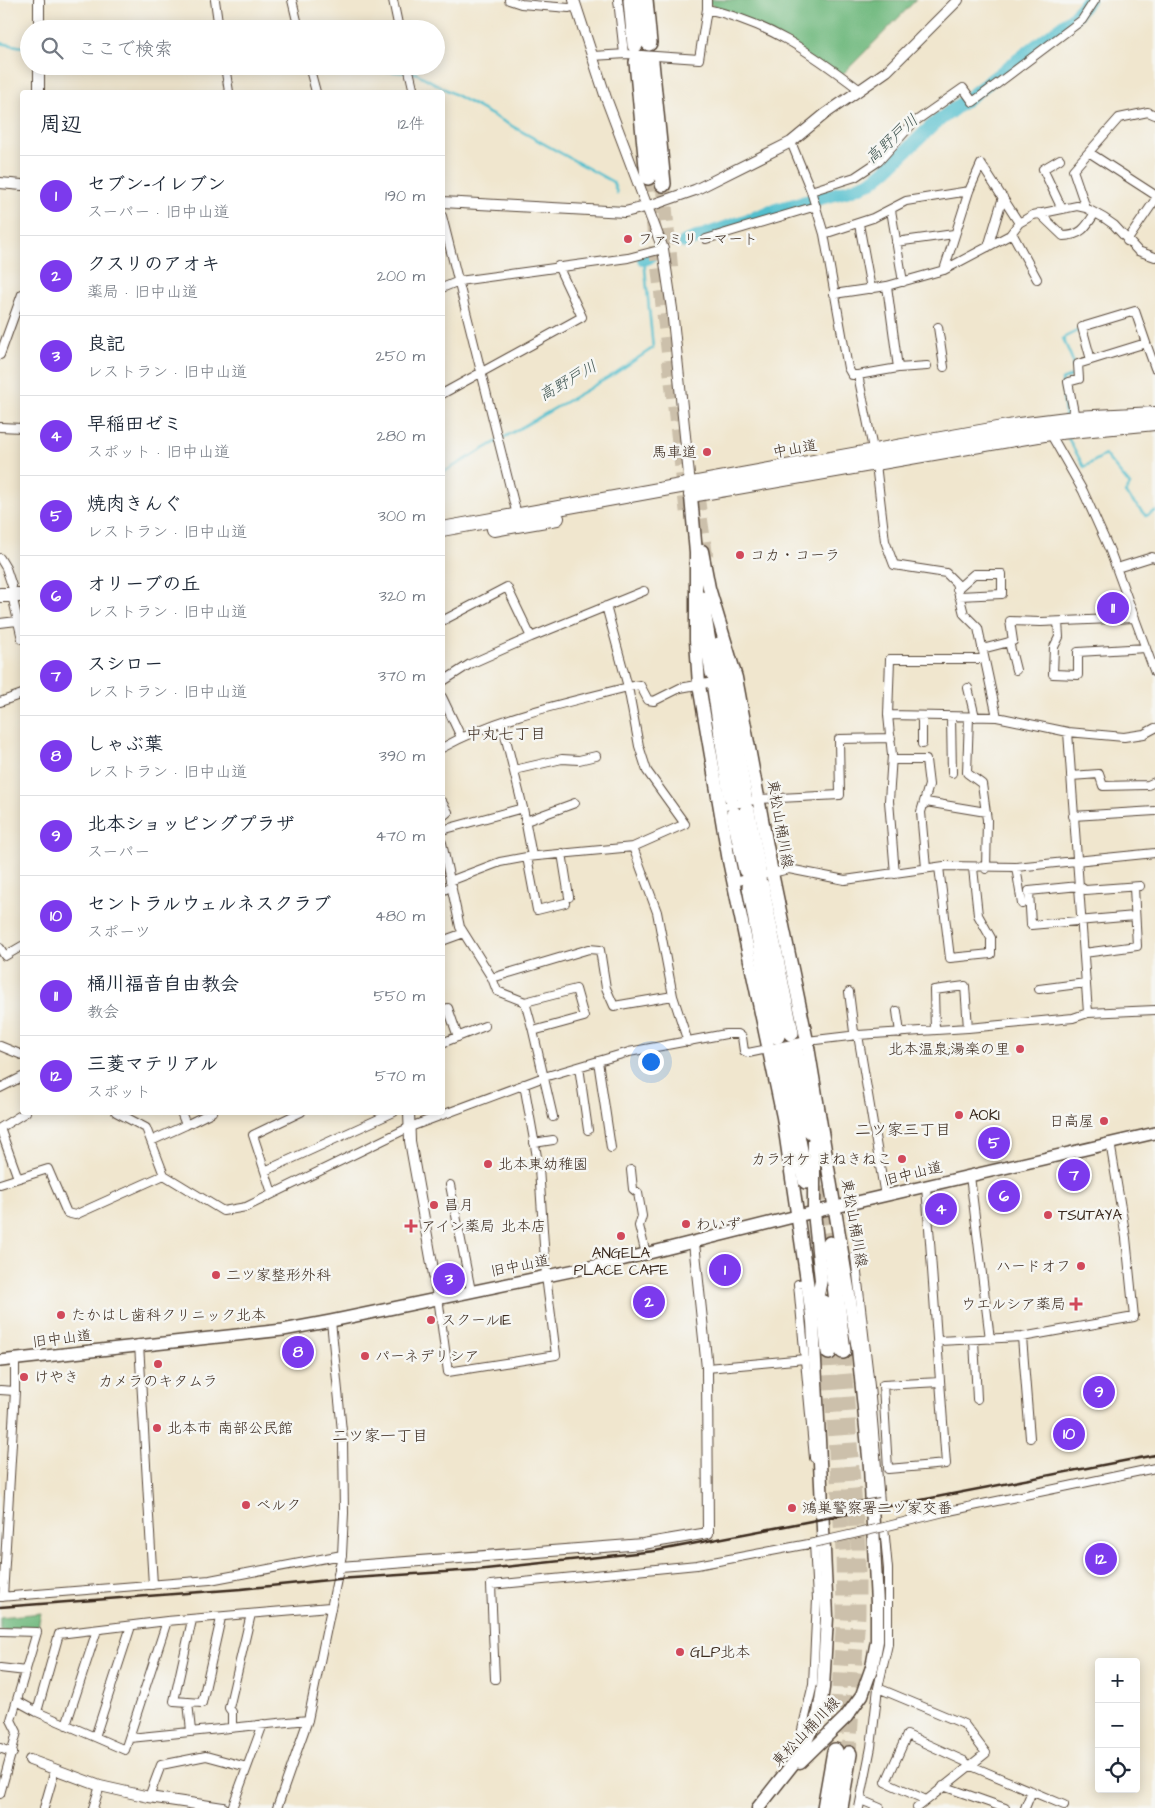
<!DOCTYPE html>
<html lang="ja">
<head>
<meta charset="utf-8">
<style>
  body { margin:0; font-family:"Architects Daughter","Klee One",sans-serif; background:#f6f6f7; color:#1f2937 }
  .controls { position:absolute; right:15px; bottom:15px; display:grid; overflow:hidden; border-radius:5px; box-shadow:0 2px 12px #0003 }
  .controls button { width:45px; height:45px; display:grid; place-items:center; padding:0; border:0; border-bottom:1px solid #e0e1e3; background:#fff; color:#1f2937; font:25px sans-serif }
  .you { position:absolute; left:650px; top:1061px; width:18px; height:18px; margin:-12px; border:4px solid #fff; border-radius:50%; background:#1a73e8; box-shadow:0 0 0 8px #1a73e833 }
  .badge { display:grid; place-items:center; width:32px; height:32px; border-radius:50%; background:#7c3aed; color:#fff; font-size:16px; font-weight:700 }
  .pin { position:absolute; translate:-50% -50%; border:2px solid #fff; box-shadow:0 1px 5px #0006 }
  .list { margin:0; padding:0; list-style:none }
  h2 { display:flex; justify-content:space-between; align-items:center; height:65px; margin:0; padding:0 20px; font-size:21px }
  h2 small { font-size:16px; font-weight:400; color:#747a83 }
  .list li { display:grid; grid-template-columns:32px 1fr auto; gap:15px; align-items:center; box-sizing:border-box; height:80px; padding:0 20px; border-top:1px solid #e0e1e3 }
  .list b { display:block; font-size:19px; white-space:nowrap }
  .list p { margin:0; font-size:16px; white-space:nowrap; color:#747a83 }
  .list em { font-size:16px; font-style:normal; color:#747a83 }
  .icon { flex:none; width:28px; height:28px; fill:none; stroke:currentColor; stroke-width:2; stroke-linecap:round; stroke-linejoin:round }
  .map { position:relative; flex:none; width:1155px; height:1808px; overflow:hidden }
  .search { position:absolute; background:#fff; box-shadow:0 2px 12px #0003; left:20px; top:20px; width:425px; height:55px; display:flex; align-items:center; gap:12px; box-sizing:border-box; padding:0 18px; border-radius:28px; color:#747a83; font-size:19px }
  .panel { position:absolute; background:#fff; box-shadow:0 2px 12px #0003; left:20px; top:90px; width:425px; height:1025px; border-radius:5px }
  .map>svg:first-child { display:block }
  .forest { fill:#72ba80; stroke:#56724f }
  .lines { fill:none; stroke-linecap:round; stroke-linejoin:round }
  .stream { stroke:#53bfce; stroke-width:2.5 }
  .river { stroke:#53bfce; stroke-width:14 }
  .motorway-tunnel { stroke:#ccc0ab; stroke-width:15; stroke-dasharray:15 8; stroke-linecap:butt }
  .minor-casing { stroke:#564638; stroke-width:10 }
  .tertiary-casing { stroke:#564638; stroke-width:12 }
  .secondary-casing { stroke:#564638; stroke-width:14 }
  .primary-casing { stroke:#564638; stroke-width:15 }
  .trunk-casing { stroke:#564638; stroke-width:16 }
  .motorway-casing { stroke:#564638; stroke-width:18 }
  .minor { stroke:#fff; stroke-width:8 }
  .tertiary { stroke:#fff; stroke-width:10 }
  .secondary { stroke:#fff; stroke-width:11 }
  .primary { stroke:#fff; stroke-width:12 }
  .trunk { stroke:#fff; stroke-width:14 }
  .motorway { stroke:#fff; stroke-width:15 }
  .rail { stroke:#3b2a1e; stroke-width:2.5 }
  .minor-bridge-casing { stroke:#564638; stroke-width:10; stroke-linecap:butt }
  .minor-bridge { stroke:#fff; stroke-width:8 }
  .poi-dot { fill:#d1495b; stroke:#f6f6f2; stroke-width:2 }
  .labels { text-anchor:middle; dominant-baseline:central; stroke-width:5; stroke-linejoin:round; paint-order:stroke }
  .poi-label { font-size:15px; fill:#3b2a1e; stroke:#f6f6f2; text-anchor:start }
  .street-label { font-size:15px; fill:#3b2a1e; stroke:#f6f6f2 }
  .water-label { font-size:16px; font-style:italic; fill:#425753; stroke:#f6f6f2 }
  .neighbourhood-label { font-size:16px; fill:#3b2a1e; stroke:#f6f6f2 }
</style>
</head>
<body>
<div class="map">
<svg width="1155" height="1808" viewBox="0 0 1155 1808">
  <rect width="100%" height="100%" fill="#f6f6f2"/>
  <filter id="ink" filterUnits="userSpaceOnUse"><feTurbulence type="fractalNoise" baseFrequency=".02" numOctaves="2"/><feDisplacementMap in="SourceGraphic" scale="10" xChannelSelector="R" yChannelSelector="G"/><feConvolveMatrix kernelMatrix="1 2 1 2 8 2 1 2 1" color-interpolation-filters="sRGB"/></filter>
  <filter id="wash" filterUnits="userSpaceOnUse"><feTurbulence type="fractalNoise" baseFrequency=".0096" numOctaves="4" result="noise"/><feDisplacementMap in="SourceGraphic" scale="20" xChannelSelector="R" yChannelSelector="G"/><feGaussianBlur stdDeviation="1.12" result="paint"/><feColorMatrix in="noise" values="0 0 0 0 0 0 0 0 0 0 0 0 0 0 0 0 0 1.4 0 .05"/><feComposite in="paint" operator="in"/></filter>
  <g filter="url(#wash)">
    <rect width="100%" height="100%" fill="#f0e6ce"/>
    <!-- forest -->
    <path class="forest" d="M 703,0 L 916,0 L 840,77 Z
      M 41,1613 L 37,1631 L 0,1630 L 0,1617 Z"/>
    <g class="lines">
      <!-- stream -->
      <path class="stream" d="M 0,43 L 29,48
        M 311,67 L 416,73 L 613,182 L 617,193
        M 1065,416 L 1062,380 L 1074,375 L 1072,359 L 1063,338 L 1077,331
        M 1067,436 L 1084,467 L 1105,455 L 1130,485 L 1125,493 L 1146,516 L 1155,511
        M 442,473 L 611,376 L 653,348 L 644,259"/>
      <!-- river -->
      <path class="river" d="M 685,242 L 776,210 L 850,190 L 871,182 L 887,169 L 934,124 L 1073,18 L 1088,0
        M 644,259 L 649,257"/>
    </g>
  </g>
  <g filter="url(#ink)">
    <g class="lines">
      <!-- motorway-tunnel -->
      <path class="motorway-tunnel" d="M 648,177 L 688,519
        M 663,184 L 671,272
        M 697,496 L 707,565
        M 817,1164 L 830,1244
        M 843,1351 L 858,1547 L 858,1614 L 849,1754
        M 829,1352 L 843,1551 L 844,1614 L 835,1751"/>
      <!-- minor casing -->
      <g class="minor-casing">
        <path id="minor" d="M 215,0 L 219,29
          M 292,0 L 299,29
          M 393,0 L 399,29
          M 509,0 L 521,4 L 569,8 L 576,6
          M 618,0 L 624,54
          M 707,0 L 707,9 C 769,23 810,52 860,90
          M 592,56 L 627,54 L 699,59 L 707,9
          M 225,66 L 229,92
          M 309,66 L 316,92
          M 408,66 L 414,92
          M 791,142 L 811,191 L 824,234 L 848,368 L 852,375 L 858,375 L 876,464 L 885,541 L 894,565 L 946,573 L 956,583 L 964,614 L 978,628 L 997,717
          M 1090,153 L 1155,195
          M 1060,159 L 1043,169 L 1062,209
          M 811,191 L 855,177 L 879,161 L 913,123 L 963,88 L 973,102 L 1082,20 L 1095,0
          M 1086,208 L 1073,170 L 1119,118 L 1148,112 L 1155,115
          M 891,210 L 903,282
          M 1039,213 L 1063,236 C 1081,236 1086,227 1095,213
          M 442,216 L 517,515
          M 859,224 L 871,289
          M 1012,233 L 1037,279
          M 824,234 L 873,218 L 906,201 L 969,191
          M 706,239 L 816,206
          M 1127,241 L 1155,200
          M 896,242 L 954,234
          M 988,247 L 1003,197
          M 944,270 L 969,191 L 981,164 L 1019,223
          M 887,286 L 898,368
          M 442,288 L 459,281 L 628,258 L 663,249
          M 834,294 L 887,286 L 944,270 L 1010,235 L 1019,223 L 1033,215 L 1077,206 L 1086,208 L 1104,218 L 1114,225 L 1138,251 L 1155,257
          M 938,327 L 944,367
          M 0,355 L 22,294
          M 1091,360 L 1082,327 L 1135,311 L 1146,343
          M 858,375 L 898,368 L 927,366
          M 442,394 L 582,317 L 558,266
          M 1075,418 L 1068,382 L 1079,379 L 1078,364 L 1146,343 L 1155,368
          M 0,427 L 22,428
          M 1050,433 L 1083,491 L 1110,551 L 1155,673
          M 0,558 L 6,568 L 12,586
          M 1117,568 L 1152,557 L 1155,558
          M 957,589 L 974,574 L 1002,574 L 1002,594 L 959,596
          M 12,595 L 22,639
          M 606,606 L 628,687 L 639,746 L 647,771 L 685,824 L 633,847
          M 442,621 L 507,587 L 531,637 L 470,664 L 442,682
          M 1058,622 L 1059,637 L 1054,647 L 1053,674 L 1078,675 L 1078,652 L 1146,648
          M 0,623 L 17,621
          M 531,637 L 644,591
          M 1009,642 L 1016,670
          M 982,649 L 1013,641 L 1010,621 L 1041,622 L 1135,618
          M 968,688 L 975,717
          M 442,697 L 461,737
          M 0,702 L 22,694
          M 888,715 L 890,659 L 983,659
          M 922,716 L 922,744
          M 951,717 L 952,773
          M 969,717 L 967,773 L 982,784 L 987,820 L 986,869
          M 502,723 L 523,808 L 532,856
          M 1068,732 L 1088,1013
          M 442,748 C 499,716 566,703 628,687 L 640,685 L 648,700 L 654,701 L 680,688 L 736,678
          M 892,760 L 926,760 L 929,785 L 921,812 L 926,868
          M 514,770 L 562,759 L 579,760 L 596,756
          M 1071,776 L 1099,774 L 1103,786 L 1148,785 L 1155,782
          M 442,802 L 448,812 L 442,817
          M 926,802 L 986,812
          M 720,807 L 759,799 L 840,795 L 839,739 L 891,738
          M 1073,816 L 1155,811
          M 526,821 L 575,803
          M 442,830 L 523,808
          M 442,843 L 460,927 L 492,978 L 497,991 L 525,1002 L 576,989 L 584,1017 L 533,1031 L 525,1002
          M 562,853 L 569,897
          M 527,857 L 537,910 L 565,903
          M 939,867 L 950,958 L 991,954 L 991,938 L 978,915 L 973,868
          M 1016,867 L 1022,904
          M 895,874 L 889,801 L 892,755 L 888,715 L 997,717 L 1068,732 L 1124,737 L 1144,734 L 1155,728
          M 450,881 L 500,862 L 527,857 L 633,847 L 657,912 L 673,996 L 688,1042
          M 734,882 L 789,869 L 845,880 L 944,866 L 1016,867 L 1155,853
          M 442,891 L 452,886
          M 1135,916 L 1031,925 L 1029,891 L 1079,886 L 1085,890 L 1140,886
          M 442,941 L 464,933
          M 0,948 L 5,956 L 22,946
          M 1084,953 L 1137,946 L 1134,887
          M 492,978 L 589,949 L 600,950 L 606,988 L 614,1006 L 673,996
          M 1039,989 L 1086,983
          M 849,992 L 854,1032 L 858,1035 L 885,1196
          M 442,1010 L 448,1008 L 458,1037
          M 897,1011 L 900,1033
          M 935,1030 L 934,990 L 965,986 L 968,1028
          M 533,1031 L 553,1117
          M 442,1043 L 485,1026
          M 0,1046 L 22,1055
          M 598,1061 L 611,1148
          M 579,1067 L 588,1130
          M 0,1088 L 22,1077
          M 116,1112 L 146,1128 L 164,1175 L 223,1211 L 246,1207 L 410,1127 L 544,1077 L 629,1052 L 726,1034 L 738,1034 L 742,1037 L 744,1051 L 748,1053 L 807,1041 L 858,1035 L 968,1028 L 1073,1018 L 1088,1013 L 1155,1010
          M 181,1112 L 186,1125 L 212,1112
          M 151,1141 L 186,1125
          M 534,1143 L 553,1140
          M 631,1170 L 633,1189 L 638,1193 L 642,1216 L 639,1226 L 646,1254
          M 265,1171 L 394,1112
          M 970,1176 L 990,1339
          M 18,1178 L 0,1128 L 26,1112
          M 0,1184 L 48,1169 L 67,1213 L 75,1215 L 164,1175
          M 450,1185 L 471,1291
          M 926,1186 L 946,1464 L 888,1469 L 883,1385 L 940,1382
          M 272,1193 L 253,1135 L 301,1112
          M 855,1256 L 870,1386 L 880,1502
          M 806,1283 L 798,1284 L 814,1458
          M 438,1297 L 448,1372 L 556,1355 L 546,1276 L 539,1168 L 524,1084
          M 1022,1337 L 1030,1438
          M 974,1340 L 977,1399
          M 938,1341 L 1022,1337 L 1134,1317 L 1126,1238 L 1110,1142
          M 139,1344 L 153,1585
          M 707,1368 L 805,1359
          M 0,1390 L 15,1391
          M 0,1597 L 210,1580 L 342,1555
          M 3,1597 L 15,1391 L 15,1359
          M 0,1631 L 37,1632 L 11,1720 L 17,1732 L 0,1794
          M 0,1668 L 26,1671
          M 495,1679 L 491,1585 L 697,1565 L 814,1543 L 817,1599 L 813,1684 L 802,1730 L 807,1740
          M 878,1688 L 964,1724 L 986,1753 L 917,1808
          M 17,1701 L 37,1712 L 125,1750 L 167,1621
          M 188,1702 L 202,1703 L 221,1618
          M 37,1712 L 59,1634 L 167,1621 L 330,1607
          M 66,1725 L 97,1630
          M 232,1727 L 232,1712 L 229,1708 L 251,1614
          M 191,1731 L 188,1702 L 174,1701 L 192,1620
          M 95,1737 L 131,1626
          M 130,1738 L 308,1720
          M 0,1748 L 13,1753
          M 943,1786 L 1005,1808
          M 149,1797 L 161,1765 L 206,1756 L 247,1767
          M 861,1800 L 880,1808
          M 926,1800 L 886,1782 L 907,1735 L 964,1761 L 969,1765 L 1064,1805
          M 44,1808 L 55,1770
          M 93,1808 L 100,1786
          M 232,1808 L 263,1724
          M 277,1808 L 308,1720 L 342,1555 L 344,1513 L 343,1441 L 331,1321
          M 859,1808 L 871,1747 L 878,1688 L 888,1644 L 888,1569 L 884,1527 L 944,1512 L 1155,1468
          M 1025,1808 L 1032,1791"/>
      </g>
      <!-- tertiary casing -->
      <g class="tertiary-casing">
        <path id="tertiary" d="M 39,0 L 39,29
          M 574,0 L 606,98 L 663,249 L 672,309 L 690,485
          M 39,66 L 39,92
          M 0,183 L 22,185
          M 442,202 L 625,212 L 649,206 L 695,190 L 791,142 L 825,114 L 887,71 L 958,0
          M 409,1112 L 410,1141 L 438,1297
          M 340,1567 L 643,1544 L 708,1533 L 707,1368 L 694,1243
          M 30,1760 L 100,1786 L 149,1797 L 223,1808"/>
      </g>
      <!-- secondary casing -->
      <g class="secondary-casing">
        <path id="secondary" d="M 0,1361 L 283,1330 L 331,1321 L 609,1263 L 797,1216 L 1155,1133"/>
      </g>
      <!-- primary casing -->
      <g class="primary-casing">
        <path id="primary" d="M 690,485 L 696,553 L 696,640 L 699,685 L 729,861 L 783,1117 L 813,1322 L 819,1440 L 827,1617 L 823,1688 L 819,1713 L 799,1756 L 758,1808
          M 702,551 L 709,588 L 736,678 L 772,873 L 807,1041 L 858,1349 L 870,1467 L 877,1603 L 877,1641 L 872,1667 L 862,1695 L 846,1717 L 800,1762
          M 814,1314 L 821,1280 L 814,1212 L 814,1142 L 817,1123"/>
      </g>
      <!-- trunk casing -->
      <g class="trunk-casing">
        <path id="trunk" d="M 691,495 L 1050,433 L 1155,423
          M 442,529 L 1019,425 L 1075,418 L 1155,414
          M 494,529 L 557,518
          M 0,595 L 22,595"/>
      </g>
      <!-- motorway casing -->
      <g class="motorway-casing">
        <path id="motorway" d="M 631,0 L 635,45
          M 645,0 L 649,43
          M 637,62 L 648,177
          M 651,62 L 663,184
          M 701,599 L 713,673
          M 719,645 L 723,671
          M 726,688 L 744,795
          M 715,689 L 731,796
          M 747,811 L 758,869
          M 734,814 L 746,870
          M 761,885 L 791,1033
          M 750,887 L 777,1036
          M 795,1049 L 811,1131
          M 781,1053 L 806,1181
          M 830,1244 L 843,1351
          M 824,1303 L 829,1352
          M 825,1808 L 835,1751
          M 840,1808 L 849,1754"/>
      </g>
      <!-- minor -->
      <use href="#minor" class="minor"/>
      <!-- tertiary -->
      <use href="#tertiary" class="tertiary"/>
      <!-- secondary -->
      <use href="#secondary" class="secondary"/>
      <!-- primary -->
      <use href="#primary" class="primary"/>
      <!-- trunk -->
      <use href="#trunk" class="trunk"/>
      <!-- motorway -->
      <use href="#motorway" class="motorway"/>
      <!-- rail -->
      <path class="rail" d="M 0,1607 L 241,1589 L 338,1579 L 476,1570 L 655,1551 L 1155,1455"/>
      <!-- minor-bridge casing -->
      <g class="minor-bridge-casing">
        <path id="minor-bridge" d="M 819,1513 L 880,1502
          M 814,1543 L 884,1527"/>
      </g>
      <!-- minor-bridge -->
      <use href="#minor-bridge" class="minor-bridge"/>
    </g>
  </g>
  <!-- markers -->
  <g class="poi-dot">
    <circle cx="628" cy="239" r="5"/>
    <circle cx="707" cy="452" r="5"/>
    <circle cx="740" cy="555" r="5"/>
    <circle cx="1020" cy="1049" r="5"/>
    <circle cx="959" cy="1115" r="5"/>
    <circle cx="1104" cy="1121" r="5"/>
    <circle cx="902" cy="1159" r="5"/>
    <circle cx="488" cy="1164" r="5"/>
    <circle cx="434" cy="1205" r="5"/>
    <circle cx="1048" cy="1215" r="5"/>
    <circle cx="686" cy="1224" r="5"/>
    <path d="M408.5 1218.5h5v5h5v5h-5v5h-5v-5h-5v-5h5z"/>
    <circle cx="621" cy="1236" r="5"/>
    <circle cx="1081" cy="1266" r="5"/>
    <circle cx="216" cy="1275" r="5"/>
    <path d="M1073.5 1296.5h5v5h5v5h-5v5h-5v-5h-5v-5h5z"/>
    <circle cx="61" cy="1315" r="5"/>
    <circle cx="431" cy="1320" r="5"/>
    <circle cx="365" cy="1356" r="5"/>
    <circle cx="158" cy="1364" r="5"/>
    <circle cx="24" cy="1377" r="5"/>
    <circle cx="157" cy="1428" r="5"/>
    <circle cx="246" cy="1505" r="5"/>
    <circle cx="792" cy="1508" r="5"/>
    <circle cx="680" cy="1652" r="5"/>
  </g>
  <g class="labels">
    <!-- poi labels -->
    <g class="poi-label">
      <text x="638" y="239">ファミリーマート</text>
      <text x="697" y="452" text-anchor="end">馬車道</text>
      <text x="750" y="555">コカ・コーラ</text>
      <text x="1010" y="1049" text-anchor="end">北本温泉;湯楽の里</text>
      <text x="969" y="1115">AOKI</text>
      <text x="1094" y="1121" text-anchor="end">日高屋</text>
      <text x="892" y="1159" text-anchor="end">カラオケ まねきねこ</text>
      <text x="498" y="1164">北本東幼稚園</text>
      <text x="444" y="1205">昌月</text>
      <text x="1058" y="1215">TSUTAYA</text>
      <text x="696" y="1224">わいず</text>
      <text x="421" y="1226">アイン薬局 北本店</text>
      <text x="621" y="1253" text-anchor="middle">ANGELA<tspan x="621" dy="17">PLACE CAFE</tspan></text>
      <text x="1071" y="1266" text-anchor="end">ハードオフ</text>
      <text x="226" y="1275">二ツ家整形外科</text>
      <text x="1066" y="1304" text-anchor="end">ウエルシア薬局</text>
      <text x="71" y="1315">たかはし歯科クリニック北本</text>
      <text x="441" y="1320">スクールIE</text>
      <text x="375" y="1356">パーネデリシア</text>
      <text x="34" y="1377">けやき</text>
      <text x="158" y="1381" text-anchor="middle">カメラのキタムラ</text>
      <text x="167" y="1428">北本市 南部公民館</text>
      <text x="256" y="1505">ベルク</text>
      <text x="802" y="1508">鴻巣警察署二ツ家交番</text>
      <text x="690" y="1652">GLP北本</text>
    </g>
    <!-- street labels -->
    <g class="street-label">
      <text transform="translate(795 449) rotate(-10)">中山道</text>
      <text transform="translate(780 824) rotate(80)">東松山桶川線</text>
      <text transform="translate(913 1174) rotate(-14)">旧中山道</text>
      <text transform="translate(854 1223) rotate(80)">東松山桶川線</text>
      <text transform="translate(520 1266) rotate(-11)">旧中山道</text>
      <text transform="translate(62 1339) rotate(-7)">旧中山道</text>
      <text transform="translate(806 1732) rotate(-46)">東松山桶川線</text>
    </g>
    <!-- water labels -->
    <g class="water-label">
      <text transform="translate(892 139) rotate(-42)">高野戸川</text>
      <text transform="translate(568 381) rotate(-30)">高野戸川</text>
    </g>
    <!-- neighbourhood labels -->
    <g class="neighbourhood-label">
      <text x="506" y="734">中丸七丁目</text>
      <text x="903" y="1130">二ツ家三丁目</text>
      <text x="380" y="1436">二ツ家一丁目</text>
    </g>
  </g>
</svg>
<div class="controls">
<button>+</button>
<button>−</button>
<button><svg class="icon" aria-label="locate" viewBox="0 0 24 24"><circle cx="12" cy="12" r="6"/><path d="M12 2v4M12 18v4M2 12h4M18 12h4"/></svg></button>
</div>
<div class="you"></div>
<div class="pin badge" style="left:725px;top:1270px">1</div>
<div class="pin badge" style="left:649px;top:1302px">2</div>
<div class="pin badge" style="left:449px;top:1279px">3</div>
<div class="pin badge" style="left:941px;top:1209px">4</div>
<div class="pin badge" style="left:994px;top:1143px">5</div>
<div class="pin badge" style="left:1004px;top:1196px">6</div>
<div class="pin badge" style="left:1074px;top:1175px">7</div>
<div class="pin badge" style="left:298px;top:1352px">8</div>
<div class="pin badge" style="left:1099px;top:1392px">9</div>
<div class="pin badge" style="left:1069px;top:1434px">10</div>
<div class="pin badge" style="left:1113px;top:608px">11</div>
<div class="pin badge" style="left:1101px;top:1559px">12</div>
<div class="search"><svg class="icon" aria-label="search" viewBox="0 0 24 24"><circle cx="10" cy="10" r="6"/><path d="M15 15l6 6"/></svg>ここで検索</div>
<section class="panel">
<h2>周辺<small>12件</small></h2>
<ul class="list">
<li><span class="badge">1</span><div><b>セブン-イレブン</b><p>スーパー · 旧中山道</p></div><em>190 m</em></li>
<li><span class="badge">2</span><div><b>クスリのアオキ</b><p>薬局 · 旧中山道</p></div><em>200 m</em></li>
<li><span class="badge">3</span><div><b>良記</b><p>レストラン · 旧中山道</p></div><em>250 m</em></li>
<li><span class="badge">4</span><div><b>早稲田ゼミ</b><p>スポット · 旧中山道</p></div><em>280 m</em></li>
<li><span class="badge">5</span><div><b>焼肉きんぐ</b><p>レストラン · 旧中山道</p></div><em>300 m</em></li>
<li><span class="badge">6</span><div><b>オリーブの丘</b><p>レストラン · 旧中山道</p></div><em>320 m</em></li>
<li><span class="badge">7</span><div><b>スシロー</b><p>レストラン · 旧中山道</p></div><em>370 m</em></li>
<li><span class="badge">8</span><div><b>しゃぶ葉</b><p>レストラン · 旧中山道</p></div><em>390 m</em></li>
<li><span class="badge">9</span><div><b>北本ショッピングプラザ</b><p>スーパー</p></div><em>470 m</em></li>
<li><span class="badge">10</span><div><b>セントラルウェルネスクラブ</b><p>スポーツ</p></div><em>480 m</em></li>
<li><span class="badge">11</span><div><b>桶川福音自由教会</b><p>教会</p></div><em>550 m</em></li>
<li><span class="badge">12</span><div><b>三菱マテリアル</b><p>スポット</p></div><em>570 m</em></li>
</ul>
</section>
</div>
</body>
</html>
